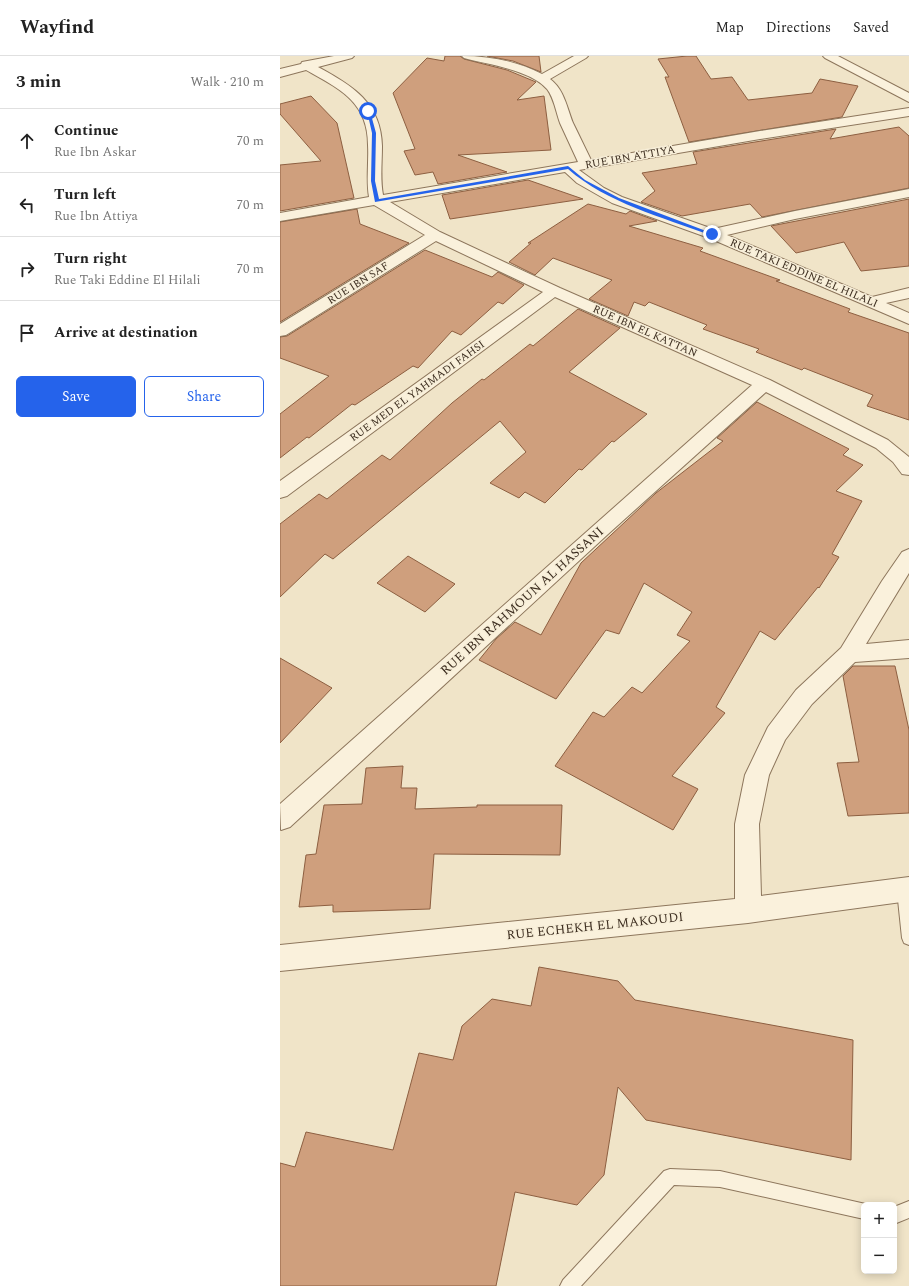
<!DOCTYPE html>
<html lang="en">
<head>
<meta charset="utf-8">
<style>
  body { margin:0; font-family:Spectral,serif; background:#f6f6f6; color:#222 }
  .controls { position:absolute; right:12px; bottom:12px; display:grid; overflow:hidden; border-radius:6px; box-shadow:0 2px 10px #0003 }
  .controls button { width:36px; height:36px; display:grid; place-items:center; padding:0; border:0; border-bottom:1px solid #e0e0e0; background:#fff; color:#222; font:20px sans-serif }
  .stop { position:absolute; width:12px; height:12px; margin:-9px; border:3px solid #2563eb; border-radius:50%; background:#fff }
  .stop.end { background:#2563eb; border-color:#fff; box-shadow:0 1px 4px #0008 }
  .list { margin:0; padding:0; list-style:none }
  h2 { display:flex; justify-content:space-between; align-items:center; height:52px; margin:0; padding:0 16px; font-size:17px }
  h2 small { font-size:13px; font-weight:400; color:#767676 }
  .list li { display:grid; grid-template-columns:26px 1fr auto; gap:12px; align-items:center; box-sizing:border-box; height:64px; padding:0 16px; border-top:1px solid #e0e0e0 }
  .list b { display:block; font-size:15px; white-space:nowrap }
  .list p { margin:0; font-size:13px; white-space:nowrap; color:#767676 }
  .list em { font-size:13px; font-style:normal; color:#767676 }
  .actions { display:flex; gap:8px; padding:12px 16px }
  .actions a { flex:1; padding:9px 0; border:1px solid #2563eb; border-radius:6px; text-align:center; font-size:14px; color:#2563eb }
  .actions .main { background:#2563eb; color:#fff }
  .icon { flex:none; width:22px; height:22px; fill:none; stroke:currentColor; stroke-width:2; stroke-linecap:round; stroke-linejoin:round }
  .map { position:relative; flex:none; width:629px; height:1230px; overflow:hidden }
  header { display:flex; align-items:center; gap:24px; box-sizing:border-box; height:56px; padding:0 20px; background:#fff; border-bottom:1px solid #e0e0e0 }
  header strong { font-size:19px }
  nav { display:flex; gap:22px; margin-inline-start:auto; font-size:14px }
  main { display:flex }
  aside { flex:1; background:#fff }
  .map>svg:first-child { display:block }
  .building { fill:#cf9f7d; stroke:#8d5f41 }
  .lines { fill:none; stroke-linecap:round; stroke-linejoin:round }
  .service-casing { stroke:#8d765c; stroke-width:2 }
  .minor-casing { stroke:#8d765c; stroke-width:2 }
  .service { fill:#faf1dc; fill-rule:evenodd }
  .minor { fill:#faf1dc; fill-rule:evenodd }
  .route { fill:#2563eb }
  .labels { text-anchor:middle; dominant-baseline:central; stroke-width:3; stroke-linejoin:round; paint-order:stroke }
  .far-street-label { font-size:11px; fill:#3d2e20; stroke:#f7eed8 }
  .street-label { font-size:13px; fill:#3d2e20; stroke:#f7eed8 }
</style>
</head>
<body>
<header>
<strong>Wayfind</strong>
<nav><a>Map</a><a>Directions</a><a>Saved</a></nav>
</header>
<main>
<aside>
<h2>3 min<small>Walk · 210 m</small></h2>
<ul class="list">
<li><svg class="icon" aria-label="ahead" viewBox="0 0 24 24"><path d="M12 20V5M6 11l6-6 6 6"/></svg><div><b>Continue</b><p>Rue Ibn Askar</p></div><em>70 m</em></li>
<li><svg class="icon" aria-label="left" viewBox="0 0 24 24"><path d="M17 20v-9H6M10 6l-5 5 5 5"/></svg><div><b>Turn left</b><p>Rue Ibn Attiya</p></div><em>70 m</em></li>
<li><svg class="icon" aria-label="right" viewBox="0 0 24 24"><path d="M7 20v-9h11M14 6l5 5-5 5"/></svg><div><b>Turn right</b><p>Rue Taki Eddine El Hilali</p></div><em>70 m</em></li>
<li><svg class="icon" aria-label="arrive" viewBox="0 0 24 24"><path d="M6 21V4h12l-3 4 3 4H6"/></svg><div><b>Arrive at destination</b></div></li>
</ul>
<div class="actions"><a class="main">Save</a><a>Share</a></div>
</aside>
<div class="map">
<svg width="629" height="1230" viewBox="0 0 629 1230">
  <rect width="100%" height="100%" fill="#f0e4c8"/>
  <!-- building -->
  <path class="building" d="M 165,0 L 180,0 L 184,3 L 227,14 L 256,26 L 237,44 L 264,40 L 271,94 L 178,99 L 227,116 L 158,128 L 153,116 L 135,119 L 124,95 L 135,93 L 113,37 L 147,2 L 164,5 Z
    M 207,0 L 259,0 L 261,16 L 233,5 Z
    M 407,0 L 416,0 L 431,23 L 452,21 L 468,44 L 532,37 L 540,23 L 578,30 L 562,61 L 409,86 L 385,21 L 389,21 L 378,3 Z
    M 31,40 L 57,67 L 74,142 L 0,155 L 0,109 L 41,105 L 0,58 L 0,48 Z
    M 619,71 L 629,80 L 629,132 L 482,161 L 470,148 L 402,160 L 361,146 L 375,135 L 362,117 L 417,108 L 413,96 L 556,73 L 550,83 Z
    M 248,124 L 303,143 L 170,163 L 162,139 Z
    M 629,143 L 629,210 L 581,215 L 564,186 L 516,197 L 491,170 Z
    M 308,148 L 346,158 L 350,155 L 377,165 L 349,170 L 423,192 L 420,195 L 500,224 L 496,225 L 570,253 L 568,256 L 629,277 L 629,364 L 587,350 L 593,339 L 524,312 L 522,314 L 476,296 L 479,293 L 423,273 L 427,269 L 369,246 L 365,250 L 354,246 L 348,260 L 309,243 L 332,224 L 273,202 L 255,219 L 229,206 L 251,187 L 248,187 Z
    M 77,153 L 80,168 L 129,187 L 0,266 L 0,166 Z
    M 145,194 L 212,221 L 218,216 L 244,229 L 223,248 L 218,246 L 181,279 L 172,275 L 138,312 L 133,310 L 75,349 L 72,348 L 29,382 L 27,381 L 0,402 L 0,358 L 49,320 L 0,302 L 0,281 L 7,280 Z
    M 298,253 L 340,272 L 289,316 L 367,358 L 334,386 L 332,385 L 302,414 L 299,413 L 265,447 L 245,436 L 239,442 L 210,427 L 246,396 L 220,365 L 53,503 L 45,498 L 0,541 L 0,468 L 39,438 L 47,443 L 102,399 L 110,404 L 172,347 L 202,323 L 204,324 L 250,288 L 253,290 Z
    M 477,346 L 569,393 L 563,399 L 583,409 L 556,435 L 582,445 L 552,498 L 559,501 L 539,532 L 538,531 L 495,584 L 480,575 L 436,651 L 445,657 L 392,720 L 418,733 L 393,774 L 275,710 L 313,656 L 324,661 L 352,631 L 362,637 L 410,585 L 397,579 L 412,556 L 364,527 L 339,578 L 326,574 L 276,643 L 199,604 L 216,583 L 235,566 L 261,579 L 301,507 L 376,437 L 443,385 L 437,382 Z
    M 128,500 L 175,528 L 145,556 L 97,527 Z
    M 0,602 L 52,632 L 0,687 Z
    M 573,610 L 615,610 L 629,674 L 629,757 L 568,760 L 557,707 L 579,706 L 563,620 Z
    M 123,710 L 121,732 L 137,732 L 135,753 L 197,751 L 197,749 L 282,749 L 280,799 L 154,798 L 150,853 L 53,856 L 53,849 L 19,851 L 26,799 L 36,798 L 44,749 L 82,748 L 86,712 Z
    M 259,911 L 338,925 L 355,944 L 573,984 L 571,1104 L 366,1064 L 338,1031 L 324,1119 L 297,1149 L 235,1136 L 216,1230 L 0,1230 L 0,1107 L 15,1111 L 26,1076 L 113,1094 L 139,997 L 173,1004 L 182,970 L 212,943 L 251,950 Z"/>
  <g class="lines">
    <!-- service casing -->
    <g class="service-casing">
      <path id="service" d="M 624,827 L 629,829 L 629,889 L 624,887 L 622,882 L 617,834 L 619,829 Z
        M 390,1113 L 440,1115 L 590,1149 L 584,1149 L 584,1163 L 440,1131 L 394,1129 L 301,1230 L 280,1230 L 283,1224 L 384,1115 Z
        M 629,1145 L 629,1162 L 614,1168 L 614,1151 Z"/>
    </g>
    <!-- minor casing -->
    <g class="minor-casing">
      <path id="minor" d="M 54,0 L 74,0 L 72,2 L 38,11 C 73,30 101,47 102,90 C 102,107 100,123 103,139 L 298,106 C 292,93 286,80 280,67 C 276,56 274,42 267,33 C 251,14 206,8 184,2 L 182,0 C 210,0 236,5 262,18 L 294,0 L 308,0 L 306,2 L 270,23 C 284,33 287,52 293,67 C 299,79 305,92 311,104 L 480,75 L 629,52 L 629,60 L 480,83 L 299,114 L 324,132 L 342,141 L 433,173 L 515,155 L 629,133 L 629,141 L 515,163 L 447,179 L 592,241 L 629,232 L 629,242 L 606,247 L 629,257 L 629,268 L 429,182 L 332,147 L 297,127 L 285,116 L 110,146 L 160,176 L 280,232 L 490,324 L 608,384 L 629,401 L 629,419 L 622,418 L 613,406 L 596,392 L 486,336 L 327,479 L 10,771 L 1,774 L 0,748 L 472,329 L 275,241 L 7,440 L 0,442 L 0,425 L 263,236 L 156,185 L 6,279 L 0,280 L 0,268 L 145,179 L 94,149 L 0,165 L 0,157 L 89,141 C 86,124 89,107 88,89 C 88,46 60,33 26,14 L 0,21 L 0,13 L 21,8 L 22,6 Z
        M 543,0 L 558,0 L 629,37 L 629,46 L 545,2 Z
        M 629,493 L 629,517 L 586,588 L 629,584 L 629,602 L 575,606 L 532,648 L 505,684 L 489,719 L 479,768 L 481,840 L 629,821 L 629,845 L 468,867 L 0,915 L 0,889 L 455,843 L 455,768 L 465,719 L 488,671 L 516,634 L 561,592 L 602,525 L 622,496 Z"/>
    </g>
    <!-- service -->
    <use href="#service" class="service"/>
    <!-- minor -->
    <use href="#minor" class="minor"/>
  </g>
  <!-- route -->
  <path class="route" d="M 88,54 L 90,55 L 96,77 L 95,125 L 99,143 L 288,110 L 305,124 L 339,142 L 434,178 L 430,179 C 382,161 327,147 288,113 L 95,146 L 91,125 L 92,77 L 87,55 Z"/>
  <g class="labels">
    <!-- far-street labels -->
    <g class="far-street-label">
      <text transform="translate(350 101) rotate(-10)">RUE IBN ATTIYA</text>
      <text transform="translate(524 217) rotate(23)">RUE TAKI EDDINE EL HILALI</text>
      <text transform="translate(78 227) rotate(-32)">RUE IBN SAF</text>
      <text transform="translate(365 275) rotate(24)">RUE IBN EL KATTAN</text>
      <text transform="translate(137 335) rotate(-36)">RUE MED EL YAHMADI FAHSI</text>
    </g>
    <!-- street labels -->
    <g class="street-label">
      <text transform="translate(242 545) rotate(-42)">RUE IBN RAHMOUN AL HASSANI</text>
      <text transform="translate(315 870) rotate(-6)">RUE ECHEKH EL MAKOUDI</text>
    </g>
  </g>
</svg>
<div class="controls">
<button>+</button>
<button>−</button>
</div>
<div class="stop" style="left:88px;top:55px"></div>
<div class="stop end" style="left:432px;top:178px"></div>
</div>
</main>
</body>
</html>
